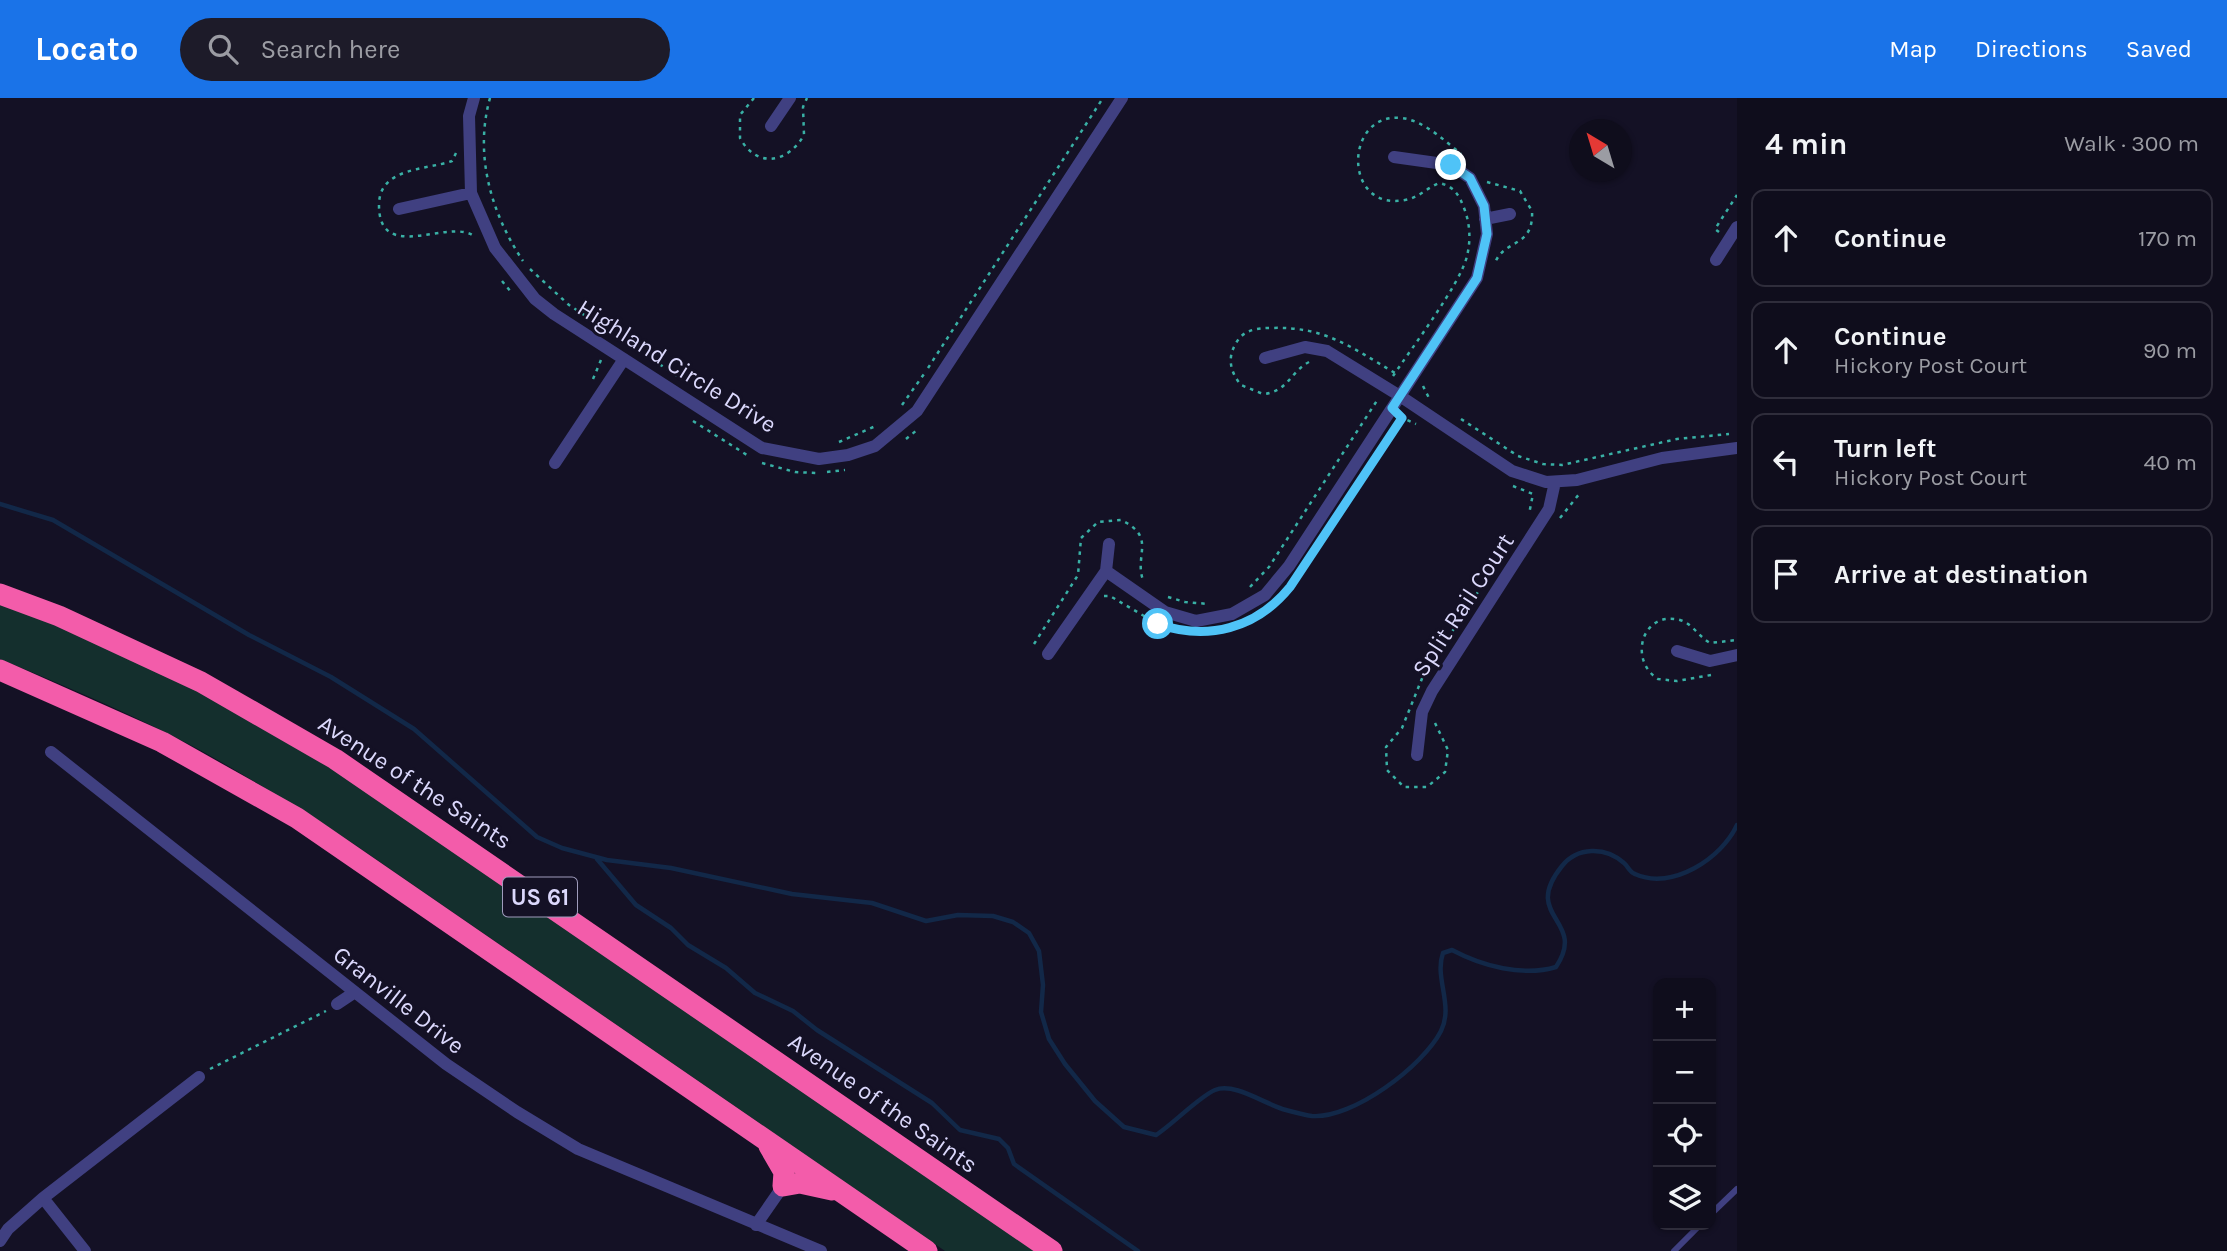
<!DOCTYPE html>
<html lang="en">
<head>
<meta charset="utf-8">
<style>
  body { margin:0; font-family:Karla,sans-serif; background:#1d1b29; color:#f1f3f6 }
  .controls { position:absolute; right:21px; bottom:21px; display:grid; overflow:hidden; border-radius:14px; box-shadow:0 2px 5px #0004 }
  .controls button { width:63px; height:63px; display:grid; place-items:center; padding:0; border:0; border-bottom:2px solid #2f2d3b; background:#0f0d1c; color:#f1f3f6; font:35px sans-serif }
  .compass { position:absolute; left:1569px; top:21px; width:63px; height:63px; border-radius:50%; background:#0f0d1c; box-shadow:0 2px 5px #0004; rotate:322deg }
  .stop { position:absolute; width:21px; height:21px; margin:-16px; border:5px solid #4fc3f7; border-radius:50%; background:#fff }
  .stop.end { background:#4fc3f7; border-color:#fff; box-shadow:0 2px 7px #0008 }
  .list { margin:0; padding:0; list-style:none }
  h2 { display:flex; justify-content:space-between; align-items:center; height:91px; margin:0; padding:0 28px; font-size:30px }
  h2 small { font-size:23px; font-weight:400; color:#9b9ca3 }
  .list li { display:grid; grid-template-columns:46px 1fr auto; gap:21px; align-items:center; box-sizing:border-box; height:98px; margin:0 14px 14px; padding:0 14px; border:2px solid #2f2d3b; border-radius:14px }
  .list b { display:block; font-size:26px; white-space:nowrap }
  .list p { margin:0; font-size:23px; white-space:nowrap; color:#9b9ca3 }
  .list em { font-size:23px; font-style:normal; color:#9b9ca3 }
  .icon { flex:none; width:38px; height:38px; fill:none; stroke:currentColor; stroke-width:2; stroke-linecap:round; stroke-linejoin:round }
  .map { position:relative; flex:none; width:1737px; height:1153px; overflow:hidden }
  header { display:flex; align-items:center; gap:42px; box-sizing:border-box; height:98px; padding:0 35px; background:#1a73e8; color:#fff }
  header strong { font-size:33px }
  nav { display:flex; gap:38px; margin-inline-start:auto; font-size:24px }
  .search { width:490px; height:63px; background:#1d1b29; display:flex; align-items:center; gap:18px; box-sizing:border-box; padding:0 24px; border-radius:38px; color:#9b9ca3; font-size:26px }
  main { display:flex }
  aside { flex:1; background:#0f0d1c }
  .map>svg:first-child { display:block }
  .green { fill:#142f2d }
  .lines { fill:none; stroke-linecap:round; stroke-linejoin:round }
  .stream { stroke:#122848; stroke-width:4.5 }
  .path { stroke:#39b0a5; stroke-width:2.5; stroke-dasharray:3.5 5; stroke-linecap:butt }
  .lane { stroke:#404081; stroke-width:6 }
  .street { stroke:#404081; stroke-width:12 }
  .highway { stroke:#f35caa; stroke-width:21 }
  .route { stroke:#4fc3f7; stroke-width:9 }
  .labels { text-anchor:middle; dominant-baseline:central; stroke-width:6; stroke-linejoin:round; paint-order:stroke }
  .shield { fill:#141125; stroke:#9f9cbc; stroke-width:2 }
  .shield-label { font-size:23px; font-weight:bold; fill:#dbd8fc }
  .street-label { font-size:24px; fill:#dbd8fc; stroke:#141125 }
</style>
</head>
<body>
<header>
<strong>Locato</strong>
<div class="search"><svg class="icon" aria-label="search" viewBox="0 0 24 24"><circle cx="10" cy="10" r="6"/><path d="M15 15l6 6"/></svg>Search here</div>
<nav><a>Map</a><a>Directions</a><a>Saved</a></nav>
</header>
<main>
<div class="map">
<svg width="1737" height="1153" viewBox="0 0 1737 1153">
  <rect width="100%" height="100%" fill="#141125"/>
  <!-- green -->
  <path class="green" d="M 0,506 L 53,525 L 196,591 L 354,683 L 1035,1153 L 945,1153 L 351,744 C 292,707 233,668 171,637 C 115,609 58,585 0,561 Z"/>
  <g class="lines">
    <!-- stream -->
    <path class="stream" d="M 0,406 L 53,422 L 249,537 L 331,579 L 414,631 L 537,739 L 562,750 L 607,762 L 671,770 L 792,796 L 872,805 L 926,823 L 958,817 L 993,818 L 1013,824 L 1029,835 L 1039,853 L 1043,887 L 1041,914 L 1049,941 L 1065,966 L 1095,1003 L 1124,1029 L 1156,1037 C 1173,1026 1200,998 1215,992 C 1235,984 1266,1007 1286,1012 C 1294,1014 1303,1017 1312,1018 C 1353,1021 1423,968 1441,933 C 1454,907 1434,880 1443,855 L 1452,852 C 1482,868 1523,879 1556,869 C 1588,821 1520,820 1562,768 C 1577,749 1605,748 1624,765 C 1628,768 1629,774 1635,776 C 1672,793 1722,760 1737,727
      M 597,761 L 636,807 L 671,830 L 688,847 L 726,870 L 755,895 L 793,913 L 817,932 L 932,1005 L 960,1032 L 999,1041 L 1008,1050 L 1014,1066 L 1138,1153"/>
    <!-- path -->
    <path class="path" d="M 490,0 C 474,57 491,115 523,163
      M 754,0 L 740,17 L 740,40 C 757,71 788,65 804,37 L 803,9 L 807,0
      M 456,55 L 452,63 C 427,72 380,69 379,106 C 378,168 451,118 475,139
      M 1487,84 L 1520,93 L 1532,113 C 1534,150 1504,141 1495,165
      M 1719,134 L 1715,131 L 1737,97
      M 530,171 L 569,207 L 682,281
      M 502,183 L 511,194
      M 1309,264 C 1290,274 1288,294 1263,296 L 1241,287 C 1231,275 1227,261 1235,247 C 1242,232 1256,230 1271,230 C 1324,228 1351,249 1395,275
      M 928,270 L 1103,0
      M 1393,278 C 1411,251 1461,185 1467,158 C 1471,142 1470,125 1464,110 C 1459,97 1454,88 1439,85 C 1427,90 1418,100 1405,102 C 1342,114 1344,13 1402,20 C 1424,23 1444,42 1461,56
      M 593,281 L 601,262
      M 1423,288 L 1429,300
      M 902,307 L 924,276
      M 1461,321 L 1518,358 L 1543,366 L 1562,367 L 1677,341 L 1729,336
      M 1400,322 L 1403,320 L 1416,326
      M 693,323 L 747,357
      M 906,341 L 917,332
      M 839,344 L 878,327
      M 762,365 L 795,374 L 817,375
      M 827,374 L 845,372
      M 1513,388 L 1533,396 L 1529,416
      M 1560,420 L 1580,395
      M 1250,489 L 1269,469 L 1378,301
      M 1104,498 L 1110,498 L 1156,525
      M 1168,499 L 1185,504 L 1209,506
      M 1210,535 L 1224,532
      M 1034,546 L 1078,477 L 1081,440 L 1098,424 L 1121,422 C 1157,439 1134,457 1143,482
      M 1711,577 L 1677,583 L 1658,581 C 1628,562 1642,512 1680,522 C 1693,526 1699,539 1710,545 L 1737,542
      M 1435,625 L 1448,652 L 1445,674 L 1427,689 L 1404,689 L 1387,672 L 1386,649 L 1402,630 L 1423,578 L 1512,442
      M 210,971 L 326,913"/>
    <!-- lane -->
    <path class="lane" d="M 1711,1116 L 1737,1091
      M 1674,1153 L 1700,1127"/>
    <!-- street -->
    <path class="street" d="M 474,0 L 469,18 L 471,95 L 495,150 L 535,201 L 554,216 L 762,350 L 819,361 L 848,357 L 875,348 L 917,313 L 1122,0
      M 771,28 L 790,0
      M 399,111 L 471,95
      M 1485,121 L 1510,116
      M 1716,162 L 1737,129
      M 1265,260 L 1305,249 L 1327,253 L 1400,298 L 1512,373 L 1546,384 L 1577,382 L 1662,360 L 1737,350
      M 555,365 L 624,261
      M 1106,473 L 1109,446
      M 1677,553 L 1710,563 L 1737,557
      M 1048,556 L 1106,473 L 1165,514 L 1196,523 L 1232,516 L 1265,497 L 1289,468 L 1477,180 L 1487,136 L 1484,108 L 1470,80 L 1451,67 L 1394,59
      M 51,654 L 446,966 L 517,1014 L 578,1051 L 821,1153
      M 1417,657 L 1422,614 L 1432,593 L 1549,411 L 1555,384
      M 337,906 L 355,894
      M 43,1100 L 85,1153
      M 756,1127 L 783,1088
      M 0,1143 L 8,1131 L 43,1100 L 199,979"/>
    <!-- highway -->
    <path class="highway" d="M 0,496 L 59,518 L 201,584 L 335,661 L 1052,1153
      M 0,572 L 162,644 L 297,720 L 927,1153
      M 769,1048 L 784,1074 L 783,1088 L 800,1085 L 832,1092"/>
  </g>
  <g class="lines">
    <!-- route -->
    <path class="route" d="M 1158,526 C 1207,543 1256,531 1290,489 L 1402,320 L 1392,310 L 1477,180 L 1487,136 L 1484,108 L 1470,80 L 1451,67"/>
  </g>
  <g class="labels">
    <!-- shield labels -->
    <rect class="shield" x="503" y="779.5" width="74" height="39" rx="5"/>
    <g class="shield-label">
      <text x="540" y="799">US 61</text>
    </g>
    <!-- street labels -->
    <g class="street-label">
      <text transform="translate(677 268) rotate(32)">Highland Circle Drive</text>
      <text transform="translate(1463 507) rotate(-57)">Split Rail Court</text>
      <text transform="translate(415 684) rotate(33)">Avenue of the Saints</text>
      <text transform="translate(399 902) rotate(38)">Granville Drive</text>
      <text transform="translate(883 1005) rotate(35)">Avenue of the Saints</text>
    </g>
  </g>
</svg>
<div class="controls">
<button>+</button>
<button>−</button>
<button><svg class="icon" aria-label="locate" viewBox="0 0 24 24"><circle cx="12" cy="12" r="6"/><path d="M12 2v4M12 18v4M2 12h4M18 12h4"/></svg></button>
<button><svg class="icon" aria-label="layers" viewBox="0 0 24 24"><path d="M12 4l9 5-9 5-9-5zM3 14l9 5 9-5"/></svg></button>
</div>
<svg class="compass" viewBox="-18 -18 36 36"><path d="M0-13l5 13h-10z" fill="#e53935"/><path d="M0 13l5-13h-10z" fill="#9b9ca3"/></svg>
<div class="stop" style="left:1158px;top:526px"></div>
<div class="stop end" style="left:1451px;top:67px"></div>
</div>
<aside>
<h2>4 min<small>Walk · 300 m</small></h2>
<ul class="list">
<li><svg class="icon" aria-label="ahead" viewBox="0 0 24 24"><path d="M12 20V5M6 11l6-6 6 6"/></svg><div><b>Continue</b></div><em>170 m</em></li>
<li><svg class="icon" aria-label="ahead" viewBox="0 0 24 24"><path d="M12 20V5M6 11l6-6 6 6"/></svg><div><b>Continue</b><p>Hickory Post Court</p></div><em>90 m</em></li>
<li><svg class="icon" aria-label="left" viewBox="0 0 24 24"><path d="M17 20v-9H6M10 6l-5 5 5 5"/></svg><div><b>Turn left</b><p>Hickory Post Court</p></div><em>40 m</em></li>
<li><svg class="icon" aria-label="arrive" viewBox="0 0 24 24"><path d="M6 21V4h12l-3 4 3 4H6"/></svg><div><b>Arrive at destination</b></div></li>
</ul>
</aside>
</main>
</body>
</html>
